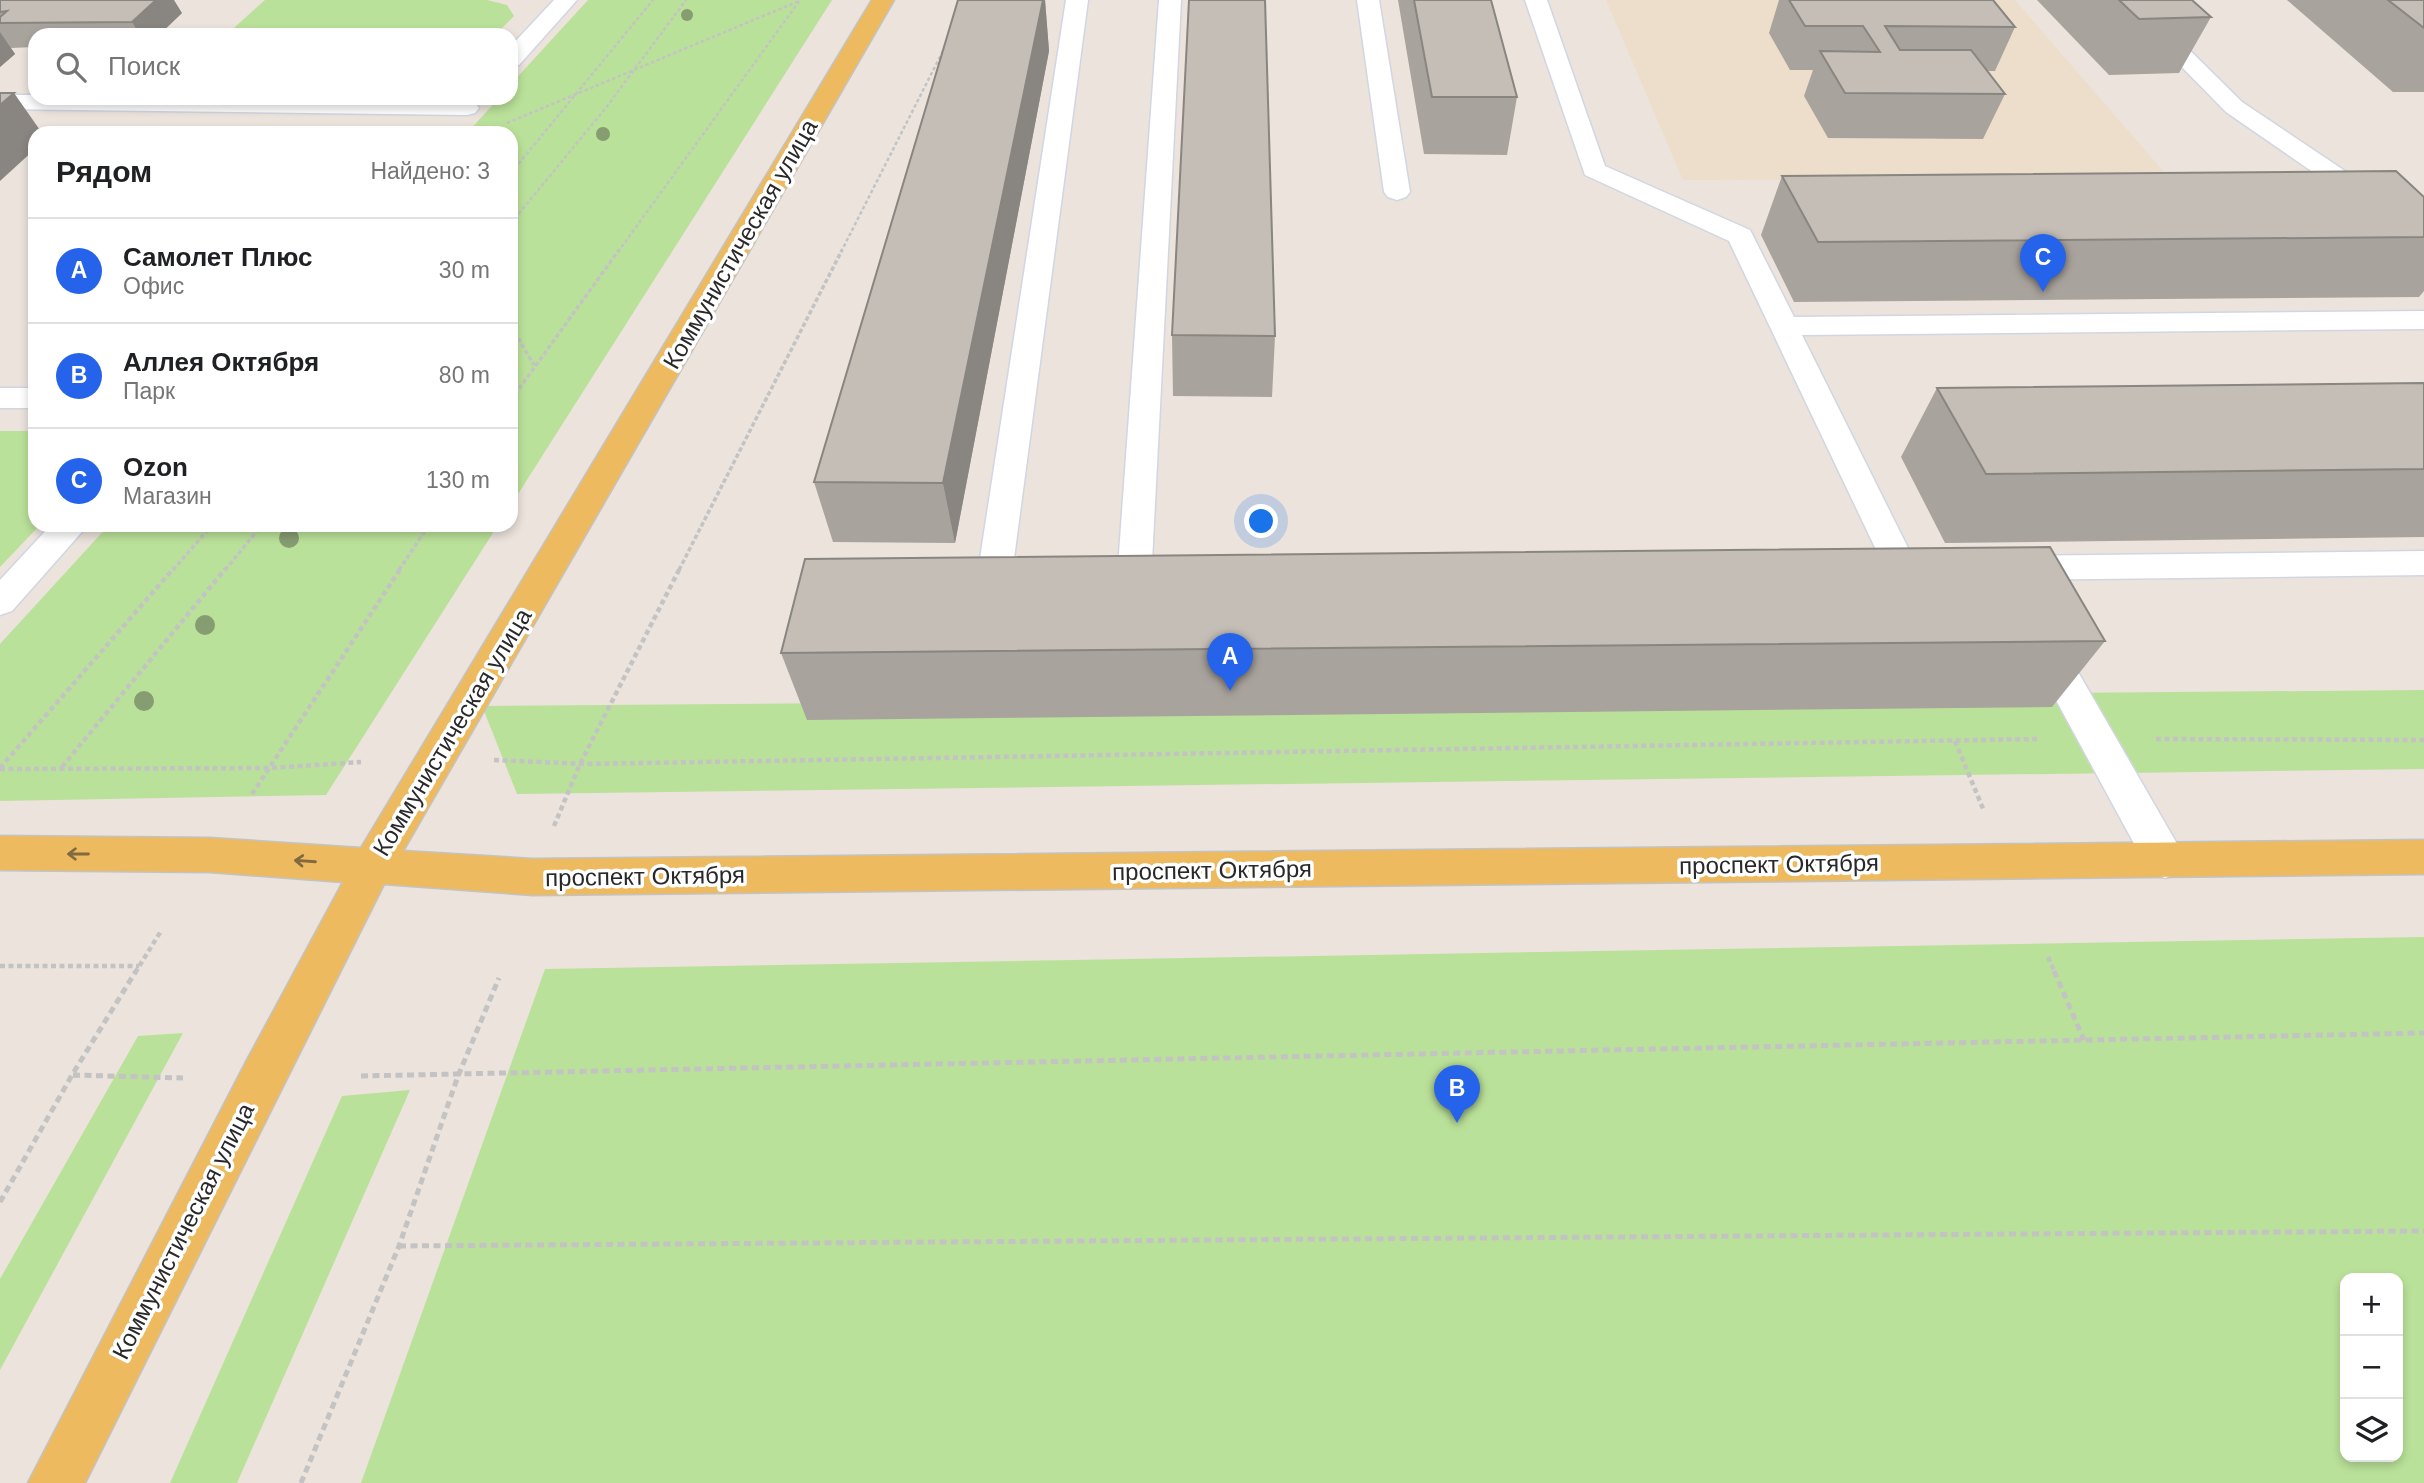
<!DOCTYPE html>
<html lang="ru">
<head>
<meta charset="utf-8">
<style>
  body { margin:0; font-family:Arial,sans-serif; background:#f6f6f6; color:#202124 }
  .controls { position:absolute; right:21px; bottom:21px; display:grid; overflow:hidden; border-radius:14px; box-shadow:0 4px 10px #0003 }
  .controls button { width:63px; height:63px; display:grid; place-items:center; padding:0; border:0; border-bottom:2px solid #e0e0e0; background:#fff; color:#202124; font:35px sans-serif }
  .you { position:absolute; left:1262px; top:522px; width:24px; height:24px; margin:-18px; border:5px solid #fff; border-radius:50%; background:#1a73e8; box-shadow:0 0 0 10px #1a73e833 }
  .badge { display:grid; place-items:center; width:46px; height:46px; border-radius:50%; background:#2563eb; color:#fff; font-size:23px; font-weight:700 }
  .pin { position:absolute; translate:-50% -58px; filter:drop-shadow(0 2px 4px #0008) }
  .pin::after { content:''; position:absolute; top:37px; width:24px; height:21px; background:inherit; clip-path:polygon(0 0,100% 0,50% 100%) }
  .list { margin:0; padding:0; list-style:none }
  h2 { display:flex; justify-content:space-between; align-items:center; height:91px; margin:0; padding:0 28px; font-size:30px }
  h2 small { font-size:23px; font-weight:400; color:#757577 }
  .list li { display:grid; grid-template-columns:46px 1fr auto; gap:21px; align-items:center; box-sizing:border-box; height:105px; padding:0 28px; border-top:2px solid #e0e0e0 }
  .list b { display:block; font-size:26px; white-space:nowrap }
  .list p { margin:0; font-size:23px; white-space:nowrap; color:#757577 }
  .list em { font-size:23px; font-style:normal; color:#757577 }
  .icon { flex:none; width:38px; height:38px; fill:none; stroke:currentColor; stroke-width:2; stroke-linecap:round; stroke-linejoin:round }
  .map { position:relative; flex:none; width:2424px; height:1483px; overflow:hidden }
  .search { position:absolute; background:#fff; box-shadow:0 4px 10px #0003; left:28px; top:28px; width:490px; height:77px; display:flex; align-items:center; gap:18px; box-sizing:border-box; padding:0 24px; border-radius:21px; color:#757577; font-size:26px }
  .panel { position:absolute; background:#fff; box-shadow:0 4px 10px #0003; left:28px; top:126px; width:490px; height:406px; border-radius:21px }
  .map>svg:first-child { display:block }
  .education { fill:#eddecb }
  .green { fill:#bae199; fill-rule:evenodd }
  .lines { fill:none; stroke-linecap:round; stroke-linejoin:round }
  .minor-casing { stroke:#d1d6e2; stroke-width:3 }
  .major-casing { stroke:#c3c3c3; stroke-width:3 }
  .path-far3 { stroke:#c3c3c3; stroke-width:2.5; stroke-dasharray:3.5 2.5; stroke-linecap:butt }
  .path-far2 { stroke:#c3c3c3; stroke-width:3.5; stroke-dasharray:4.5 2.5; stroke-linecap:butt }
  .path-far1 { stroke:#c3c3c3; stroke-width:4.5; stroke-dasharray:5 3.5; stroke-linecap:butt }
  .path { stroke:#c3c3c3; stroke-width:5; stroke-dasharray:7 4.5; stroke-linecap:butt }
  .minor { fill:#fff; fill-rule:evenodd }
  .major { fill:#edba5f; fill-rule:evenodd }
  .tree { fill:#869d72 }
  .wall { fill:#a9a39d }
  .shaded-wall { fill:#898580 }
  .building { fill:#c4beb7; stroke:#898580; stroke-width:2 }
  .oneway { stroke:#816a41 }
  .labels { text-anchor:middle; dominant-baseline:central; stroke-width:7; stroke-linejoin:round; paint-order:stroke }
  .street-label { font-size:24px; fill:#292929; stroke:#fff }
</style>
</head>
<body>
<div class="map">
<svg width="2424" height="1483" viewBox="0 0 2424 1483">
  <rect width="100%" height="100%" fill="#ebe3dc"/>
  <!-- education -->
  <path class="education" d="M 1606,0 L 2015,0 L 2170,179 L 1683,180 Z"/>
  <!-- green -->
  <path class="green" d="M 265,0 L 487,0 L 507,5 L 514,16 L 495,35 L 226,35 Z
    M 588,0 L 832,0 L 511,505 L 511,133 L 467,133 L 499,98 L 511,98 L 511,84 Z
    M 132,126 L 410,129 L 406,133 L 124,133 Z
    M 0,431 L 35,431 L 35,525 L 40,525 L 0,567 Z
    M 109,525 L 498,525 L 326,795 L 0,801 L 0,644 Z
    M 2424,690 L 2424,769 L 517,794 L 482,706 Z
    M 2424,937 L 2424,1483 L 361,1483 L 545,969 ZM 2345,1278 L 2398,1278 L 2398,1457 L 2345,1457 Z
    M 183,1033 L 0,1370 L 0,1279 L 138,1036 Z
    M 410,1090 L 237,1483 L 170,1483 L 342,1096 Z"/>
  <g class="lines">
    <!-- minor casing -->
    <g class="minor-casing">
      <path id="minor" d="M 554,0 L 577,0 L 519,65 L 511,67 L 511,46 Z
        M 1066,0 L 1088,0 L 1013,566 L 1036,570 L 1041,579 L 1036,588 C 1018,593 1000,592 982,587 L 977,578 Z
        M 1159,0 L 1181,0 L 1151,581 L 1146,590 L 1134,593 L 1122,590 L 1117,581 Z
        M 1357,0 L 1379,0 L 1410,192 L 1406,197 L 1397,200 L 1388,197 L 1384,192 Z
        M 1525,0 L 1547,0 L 1605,166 L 1750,230 L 1794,317 L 2424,311 L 2424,329 L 1802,335 L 1918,568 L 1913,577 L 1901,580 L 1889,577 L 1729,241 L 1585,175 Z
        M 2116,0 L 2139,0 L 2242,102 L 2424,224 L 2424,244 L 2414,242 L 2226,112 Z
        M 0,95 L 35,95 L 35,98 L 467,101 L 475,103 L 479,108 L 475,113 L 467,115 L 0,109 Z
        M 0,388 L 35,388 L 35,408 L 0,408 Z
        M 51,525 L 88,525 L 12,611 L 0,615 L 0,580 Z
        M 2424,551 L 2424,575 L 2010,580 L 1998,577 L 1993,568 L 1998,559 L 2010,556 Z
        M 2042,628 L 2055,632 L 2180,849 L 2186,861 L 2180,873 L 2165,878 L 2150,873 L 2024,641 L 2029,632 Z"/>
    </g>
    <!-- major casing -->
    <g class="major-casing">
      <path id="major" d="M 872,0 L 894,0 L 403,851 L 533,859 L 2424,840 L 2424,874 L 533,895 L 384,884 L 85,1483 L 28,1483 L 246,1062 L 343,882 L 210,872 L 0,870 L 0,836 L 210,838 L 361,848 Z"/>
    </g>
    <!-- path-far3 -->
    <path class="path-far3" d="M 507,123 L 799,1
      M 511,173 L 653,0
      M 511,223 L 605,109 L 686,0
      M 618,252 L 800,0
      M 841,252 L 946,45"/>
    <!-- path-far2 -->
    <path class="path-far2" d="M 511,326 L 534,365
      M 511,400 L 619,250
      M 173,570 L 212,525
      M 225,570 L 262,525
      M 399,570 L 429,525
      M 679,570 L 842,250"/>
    <!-- path-far1 -->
    <path class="path-far1" d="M 2156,739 L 2424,740
      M 1955,741 L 1984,811
      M 494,760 L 585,764 L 2039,739
      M 62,767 L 226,568
      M 0,768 L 174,568
      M 0,769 L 270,768 L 361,762
      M 252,794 L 401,568
      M 554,826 L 580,764 L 680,568
      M 2048,957 L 2055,973
      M 0,966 L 139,966
      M 135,973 L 161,931"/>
    <!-- path -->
    <path class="path" d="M 2054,971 L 2084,1040
      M 73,1075 L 183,1078
      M 361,1076 L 2424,1033
      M 0,1202 L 72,1075 L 136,971
      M 399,1246 L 2424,1231
      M 301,1483 L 399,1246 L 458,1076 L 499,978"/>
    <!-- minor -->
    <use href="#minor" class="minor"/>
    <!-- major -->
    <use href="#major" class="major"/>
  </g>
  <!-- trees -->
  <g class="tree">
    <circle cx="687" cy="15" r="6"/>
    <circle cx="603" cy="134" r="7"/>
    <circle cx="289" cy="538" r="10"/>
    <circle cx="205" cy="625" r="10"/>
    <circle cx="144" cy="701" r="10"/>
  </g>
  <!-- wall -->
  <path class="wall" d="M 0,0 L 182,13 L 159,35 L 35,35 L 35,47 L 11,48 L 15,54 L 0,67 Z
    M 958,0 L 1045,0 L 1049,51 L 955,543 L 833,542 L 814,482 Z
    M 1398,0 L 1491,0 L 1517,97 L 1507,155 L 1424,154 Z
    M 1779,0 L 1993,0 L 2015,27 L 1995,71 L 1987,71 L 2005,94 L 1983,139 L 1828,138 L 1804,96 L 1813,70 L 1790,70 L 1769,33 Z
    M 2037,0 L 2192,0 L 2211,17 L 2179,73 L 2109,75 Z
    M 2287,0 L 2424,0 L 2424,92 L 2393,92 Z
    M 1782,176 L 2424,197 L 2424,291 L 2419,297 L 1794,302 L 1761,235 Z
    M 1172,335 L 1275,336 L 1272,397 L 1173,396 Z
    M 2424,383 L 2424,537 L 1945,543 L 1901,457 L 1937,388 Z
    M 2105,641 L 2052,707 L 807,720 L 781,653 Z"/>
  <!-- shaded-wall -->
  <path class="shaded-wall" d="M 156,0 L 174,0 L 182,13 L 159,35 L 140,35 L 132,22 Z
    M 1043,0 L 1045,0 L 1049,51 L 955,543 L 943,483 Z
    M 0,32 L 15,54 L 0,67 Z
    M 14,93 L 42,133 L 35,133 L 35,149 L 0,181 L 0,105 Z"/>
  <!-- building -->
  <path class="building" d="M 0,0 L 156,0 L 132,22 L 0,23 L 0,17 L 7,11 L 0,12 Z
    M 958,0 L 1043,0 L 943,483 L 814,482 Z
    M 1189,0 L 1265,0 L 1275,336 L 1172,335 Z
    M 1414,0 L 1491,0 L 1517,97 L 1432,97 Z
    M 1789,0 L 1993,0 L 2015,27 L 1885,26 L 1900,50 L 1971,50 L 2005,94 L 1845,93 L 1820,51 L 1880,52 L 1863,26 L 1805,26 Z
    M 2119,0 L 2192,0 L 2211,17 L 2139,19 Z
    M 2388,0 L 2424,0 L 2424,28 Z
    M 0,93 L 14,93 L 0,105 Z
    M 2396,171 L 2424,197 L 2424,237 L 1818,242 L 1782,176 Z
    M 2424,383 L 2424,469 L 1986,474 L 1937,388 Z
    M 2050,547 L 2105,641 L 781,653 L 805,559 Z"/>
  <!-- one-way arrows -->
  <defs><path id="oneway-shaft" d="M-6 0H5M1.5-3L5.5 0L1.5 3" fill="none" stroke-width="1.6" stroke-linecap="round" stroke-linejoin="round" transform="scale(1.75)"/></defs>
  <g class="oneway">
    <use href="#oneway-shaft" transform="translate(78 854) rotate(-180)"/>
    <use href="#oneway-shaft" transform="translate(305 861) rotate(-176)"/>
  </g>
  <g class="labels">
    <!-- street labels -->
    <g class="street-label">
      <text transform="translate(740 244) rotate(-60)">Коммунистическая улица</text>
      <text transform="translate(452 732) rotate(-59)">Коммунистическая улица</text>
      <text transform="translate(1779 864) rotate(-1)">проспект Октября</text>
      <text transform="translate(1212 870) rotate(-1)">проспект Октября</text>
      <text transform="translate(645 876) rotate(-1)">проспект Октября</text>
      <text transform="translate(183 1231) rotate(-63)">Коммунистическая улица</text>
    </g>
  </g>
</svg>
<div class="controls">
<button>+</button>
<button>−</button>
<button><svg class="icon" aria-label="layers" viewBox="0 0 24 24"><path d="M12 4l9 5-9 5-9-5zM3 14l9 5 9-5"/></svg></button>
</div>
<div class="you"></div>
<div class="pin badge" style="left:1230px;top:691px">A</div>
<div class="pin badge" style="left:1457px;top:1123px">B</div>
<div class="pin badge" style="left:2043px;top:292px">C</div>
<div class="search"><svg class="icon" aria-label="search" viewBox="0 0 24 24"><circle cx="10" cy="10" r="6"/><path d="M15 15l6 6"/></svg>Поиск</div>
<section class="panel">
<h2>Рядом<small>Найдено: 3</small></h2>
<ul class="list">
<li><span class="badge">A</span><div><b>Самолет Плюс</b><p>Офис</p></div><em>30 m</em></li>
<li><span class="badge">B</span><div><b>Аллея Октября</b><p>Парк</p></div><em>80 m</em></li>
<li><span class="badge">C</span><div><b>Ozon</b><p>Магазин</p></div><em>130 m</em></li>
</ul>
</section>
</div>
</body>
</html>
